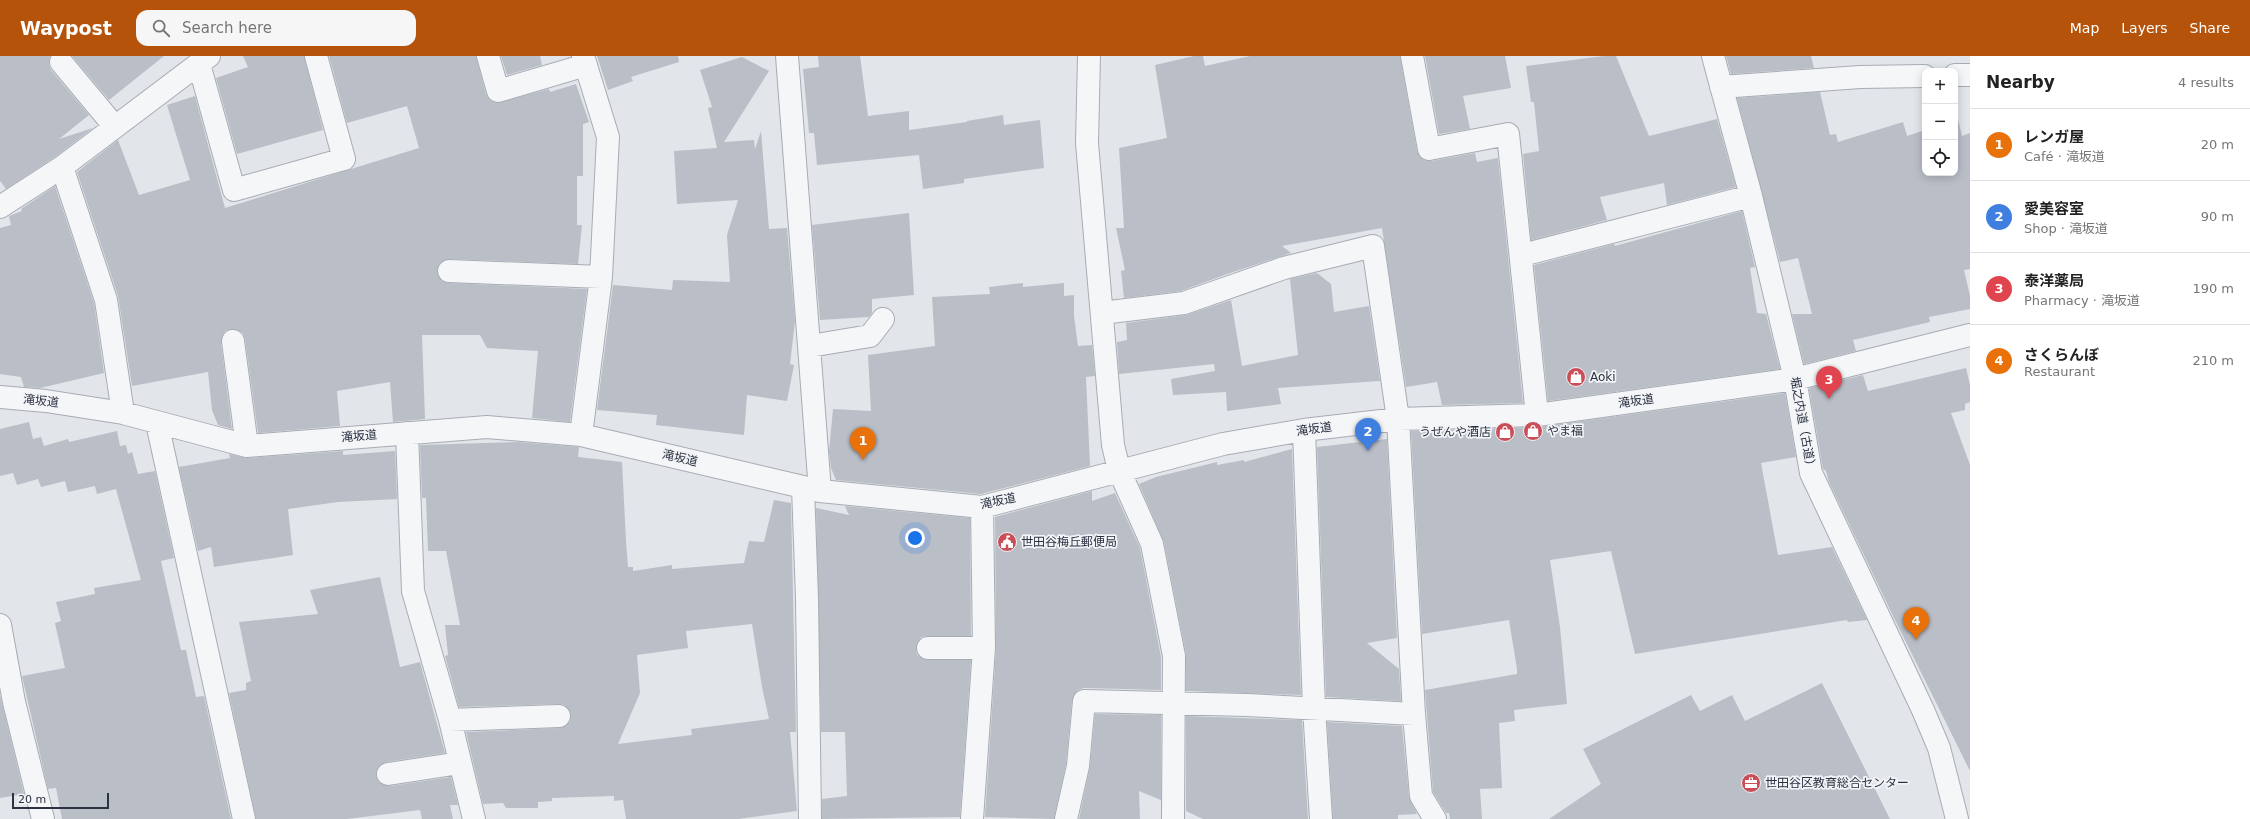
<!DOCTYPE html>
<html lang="en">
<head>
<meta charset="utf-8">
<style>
  body { margin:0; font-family:"DejaVu Sans","Noto Sans JP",sans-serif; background:#f6f6f6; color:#222 }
  .controls { position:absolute; right:12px; top:12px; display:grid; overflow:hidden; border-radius:8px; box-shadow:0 2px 10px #0003 }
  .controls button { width:36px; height:36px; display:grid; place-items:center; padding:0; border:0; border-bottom:1px solid #e0e0e0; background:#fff; color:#222; font:20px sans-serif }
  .scale { position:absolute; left:12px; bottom:10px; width:97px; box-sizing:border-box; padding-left:4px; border:2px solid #2b3241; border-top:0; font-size:11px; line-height:14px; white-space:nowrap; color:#2b3241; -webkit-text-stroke:3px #f2f4f7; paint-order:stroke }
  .you { position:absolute; left:915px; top:482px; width:14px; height:14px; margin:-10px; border:3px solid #fff; border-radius:50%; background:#1a73e8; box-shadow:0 0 0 6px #1a73e833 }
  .badge { display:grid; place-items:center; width:26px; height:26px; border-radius:50%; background:#b45309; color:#fff; font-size:13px; font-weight:700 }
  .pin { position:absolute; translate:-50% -33px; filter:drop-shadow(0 1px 2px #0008) }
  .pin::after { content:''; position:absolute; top:21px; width:14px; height:12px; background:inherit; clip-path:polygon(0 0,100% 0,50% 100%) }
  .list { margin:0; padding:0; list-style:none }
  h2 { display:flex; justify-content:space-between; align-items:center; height:52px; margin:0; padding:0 16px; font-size:17px }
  h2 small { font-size:13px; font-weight:400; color:#767676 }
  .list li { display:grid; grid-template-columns:26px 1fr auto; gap:12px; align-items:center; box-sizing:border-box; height:72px; padding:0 16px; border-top:1px solid #e0e0e0 }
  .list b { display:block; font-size:15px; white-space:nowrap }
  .list p { margin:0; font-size:13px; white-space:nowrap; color:#767676 }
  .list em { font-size:13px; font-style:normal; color:#767676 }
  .icon { flex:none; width:22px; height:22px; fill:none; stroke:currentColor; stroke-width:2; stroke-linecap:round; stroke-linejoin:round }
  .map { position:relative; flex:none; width:1970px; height:763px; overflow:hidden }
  header { display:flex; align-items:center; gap:24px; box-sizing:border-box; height:56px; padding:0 20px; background:#b45309; color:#fff }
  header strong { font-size:19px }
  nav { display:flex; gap:22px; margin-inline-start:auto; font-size:14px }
  .search { width:280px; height:36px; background:#f6f6f6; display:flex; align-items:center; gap:10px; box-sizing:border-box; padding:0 14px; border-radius:12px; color:#767676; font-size:15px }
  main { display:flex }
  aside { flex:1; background:#fff }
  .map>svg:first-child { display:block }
  .building { fill:#babec7; fill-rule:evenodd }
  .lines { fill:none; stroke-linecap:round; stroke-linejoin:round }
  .minor-casing { stroke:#a7acb4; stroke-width:24 }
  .minor { stroke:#f5f6f8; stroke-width:22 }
  .labels { text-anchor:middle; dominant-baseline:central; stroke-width:3.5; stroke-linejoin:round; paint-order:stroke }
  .poi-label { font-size:12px; fill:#2b3241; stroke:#f2f4f7; text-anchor:start }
  .street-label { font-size:12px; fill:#2b3241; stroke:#f2f4f7 }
</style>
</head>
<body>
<header>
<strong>Waypost</strong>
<div class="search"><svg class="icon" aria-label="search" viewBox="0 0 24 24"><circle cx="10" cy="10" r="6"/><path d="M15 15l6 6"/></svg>Search here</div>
<nav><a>Map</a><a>Layers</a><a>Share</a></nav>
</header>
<main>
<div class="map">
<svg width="1970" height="763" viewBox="0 0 1970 763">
  <rect width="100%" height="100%" fill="#e2e5ea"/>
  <!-- building -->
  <path class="building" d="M 0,0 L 50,0 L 49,8 L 51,14 L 89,59 L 59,83 L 93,72 L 55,101 L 6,133 L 0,125 Z
    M 72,0 L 164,0 L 109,44 Z
    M 243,0 L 304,0 L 323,74 L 237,98 L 216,22 L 248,11 Z
    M 329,0 L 476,0 L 486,38 L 490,44 L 495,47 L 549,33 L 550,36 L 576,28 L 589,66 L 583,68 L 583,120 L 577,120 L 577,169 L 582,169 L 578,208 L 449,203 L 439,208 L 437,215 L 442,225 L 449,227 L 587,233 L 570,366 L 532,362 L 538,295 L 487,292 L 480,279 L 422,279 L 425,363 L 393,366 L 390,326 L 337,335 L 340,370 L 258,377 L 245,283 L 243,277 L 232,273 L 225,275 L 221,287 L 232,373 L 218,369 L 212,354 L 208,316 L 132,330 L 118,240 L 77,116 L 118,84 L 139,139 L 190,124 L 167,49 L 195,40 L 225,152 L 419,92 L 407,50 L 347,67 Z
    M 501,0 L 540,0 L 542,9 L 507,19 Z
    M 597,0 L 678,0 L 679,6 L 631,21 L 633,25 L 608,34 Z
    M 818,0 L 860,0 L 868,60 L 909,55 L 909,74 L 967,66 L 967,65 L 1003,59 L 1004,69 L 1040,64 L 1044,112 L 964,123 L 964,127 L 923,133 L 919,99 L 817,109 L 814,77 L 809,77 L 803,13 L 819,11 Z
    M 1194,0 L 1203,0 L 1205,10 L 1250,0 L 1400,0 L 1417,95 L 1420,101 L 1431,105 L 1475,97 L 1477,106 L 1498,102 L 1523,347 L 1442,349 L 1437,326 L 1406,331 L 1382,172 L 1282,190 L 1291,197 L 1227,218 L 1181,235 L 1124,242 L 1121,215 L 1125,214 L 1116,172 L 1124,172 L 1119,92 L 1167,82 L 1155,9 Z
    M 1425,0 L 1505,0 L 1511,32 L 1463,40 L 1470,73 L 1439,78 Z
    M 1604,0 L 1616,0 L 1649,80 L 1717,63 L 1736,131 L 1667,149 L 1664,127 L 1600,141 L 1607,164 L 1531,184 L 1523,98 L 1539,95 L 1534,46 L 1531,46 L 1526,10 Z
    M 1726,0 L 1811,0 L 1814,12 L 1731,18 Z
    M 742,1 L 769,15 L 724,86 L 754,84 L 755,93 L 761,75 L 769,173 L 787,172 L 795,265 L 790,308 L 794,309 L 787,345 L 747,339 L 744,379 L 656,369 L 657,359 L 597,354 L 613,229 L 672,234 L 673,224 L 730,226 L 727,179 L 738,144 L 677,148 L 674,95 L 717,92 L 708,52 L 712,51 L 700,14 Z
    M 1820,36 L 1830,79 L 1836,78 L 1838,86 L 1903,66 L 1907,80 L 1925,74 L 1925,117 L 1955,117 L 1955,64 L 1958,63 L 1962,80 L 1970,77 L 1970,213 L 1964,214 L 1970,240 L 1970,253 L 1929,261 L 1930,266 L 1853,284 L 1856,295 L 1804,308 L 1792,258 L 1812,258 L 1798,202 L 1780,206 L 1737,42 Z
    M 55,130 L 94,247 L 104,317 L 40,332 L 24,331 L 21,321 L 0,318 L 0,172 L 11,169 L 9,160 L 22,155 L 21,153 Z
    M 1742,155 L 1755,211 L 1750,212 L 1757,257 L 1766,258 L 1780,313 L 1548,345 L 1534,209 L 1614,188 L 1615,190 Z
    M 909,157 L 914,239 L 872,243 L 872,257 L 869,261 L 820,264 L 812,169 Z
    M 1317,217 L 1331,228 L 1334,256 L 1369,250 L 1380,325 L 1278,332 L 1281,348 L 1227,355 L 1226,336 L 1173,339 L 1171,323 L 1215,315 L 1214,308 L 1119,318 L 1117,286 L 1127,284 L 1126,267 L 1186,259 L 1231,244 L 1242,310 L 1298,299 L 1290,223 Z
    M 1023,227 L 1023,231 L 1064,227 L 1064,240 L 1074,239 L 1074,260 L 1078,290 L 1092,289 L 1095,320 L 1086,321 L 1090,410 L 981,438 L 836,424 L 831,412 L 829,395 L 833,353 L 871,355 L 868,299 L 935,290 L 932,241 L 990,238 L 989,231 Z
    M 1966,312 L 1970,329 L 1970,346 L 1965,348 L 1965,354 L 1951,357 L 1970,409 L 1970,715 L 1893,560 L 1829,426 L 1826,415 L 1823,413 L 1809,332 L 1863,319 L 1868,335 Z
    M 1785,337 L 1796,401 L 1761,407 L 1778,499 L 1832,491 L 1867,564 L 1848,566 L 1847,564 L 1635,598 L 1611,495 L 1550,504 L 1560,571 L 1567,648 L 1514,654 L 1515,665 L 1499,667 L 1502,732 L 1480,733 L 1482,763 L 1450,763 L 1449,757 L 1446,757 L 1433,736 L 1425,634 L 1517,618 L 1517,613 L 1509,564 L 1422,578 L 1411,375 L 1539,371 Z
    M 29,366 L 33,383 L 41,381 L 44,390 L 68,383 L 69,386 L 117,375 L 120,390 L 126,389 L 128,398 L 132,396 L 138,418 L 155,415 L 174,502 L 161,505 L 181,594 L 186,594 L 196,641 L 204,640 L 231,763 L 62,763 L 56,732 L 48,733 L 22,620 L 65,612 L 55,567 L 61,565 L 56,546 L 95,538 L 94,532 L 141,524 L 116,433 L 97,438 L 95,430 L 68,436 L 65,425 L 41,431 L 38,423 L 17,429 L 13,417 L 0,420 L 0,373 Z
    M 1387,383 L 1397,582 L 1367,587 L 1399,613 L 1401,645 L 1326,641 L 1317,391 Z
    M 518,386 L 579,391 L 578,401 L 622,406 L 626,485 L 628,511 L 633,511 L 633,515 L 672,509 L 672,513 L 744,507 L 749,485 L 764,486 L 774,444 L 791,447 L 796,676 L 790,676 L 797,755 L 738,763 L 626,763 L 623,744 L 614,745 L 614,740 L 552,742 L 552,745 L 538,746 L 538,752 L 506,752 L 503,747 L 483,748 L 466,676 L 560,672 L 570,666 L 571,659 L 565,649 L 559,648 L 459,651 L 445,600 L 448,599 L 445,569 L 460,569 L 446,495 L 428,495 L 426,442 L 422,442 L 420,389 ZM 752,568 L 762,631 L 769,663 L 691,673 L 692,679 L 618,688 L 640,637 L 637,599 L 688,592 L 686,575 Z
    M 395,391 L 397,443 L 338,446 L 288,453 L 293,499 L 214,511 L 211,491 L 198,495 L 179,411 L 230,402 L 229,398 L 248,402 L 343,395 L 343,399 L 395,395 Z
    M 1292,393 L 1301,639 L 1186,635 L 1186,598 L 1164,486 L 1139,428 L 1156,421 L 1217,406 L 1217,409 L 1244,404 L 1244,406 Z
    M 1092,435 L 1092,445 L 1115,437 L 1140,492 L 1161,601 L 1161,634 L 1084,632 L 1078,634 L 1072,644 L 1066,708 L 1054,763 L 985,761 L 996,593 L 995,461 Z
    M 845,450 L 970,462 L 971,580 L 928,580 L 921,581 L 916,592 L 917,599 L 928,604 L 971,604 L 960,761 L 822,763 L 822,743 L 847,740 L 845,676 L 821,676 L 816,452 L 849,459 Z
    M 380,521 L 400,611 L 420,606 L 445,697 L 386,706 L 377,713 L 376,720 L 383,729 L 390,730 L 451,721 L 458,749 L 450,749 L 453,763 L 422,763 L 420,754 L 347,763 L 256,763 L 229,637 L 246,634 L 246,627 L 251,625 L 239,566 L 318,558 L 310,534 Z
    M 1822,627 L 1890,763 L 1549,763 L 1601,728 L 1583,693 L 1691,639 L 1700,655 L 1732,639 L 1745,665 Z
    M 0,639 L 24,738 L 0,742 Z
    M 1095,658 L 1161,659 L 1161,744 L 1139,735 L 1140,763 L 1079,763 L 1090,711 Z
    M 1186,660 L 1302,664 L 1308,763 L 1203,763 L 1186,755 Z
    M 1327,666 L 1402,670 L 1409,741 L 1417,758 L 1398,759 L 1398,763 L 1333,763 Z"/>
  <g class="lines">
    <!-- minor casing -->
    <g class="minor-casing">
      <path id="minor" d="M 488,0 L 498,35 L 586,9
        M 787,0 L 820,435
        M 1089,0 L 1087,87 L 1113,389 L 1119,414 L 1152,488 L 1174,600 L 1173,763
        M 1412,0 L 1429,93 L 1508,78 L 1537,359
        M 1713,0 L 1751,140 L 1795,323 L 1811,417 L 1923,654 L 1939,692 L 1957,763
        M 61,6 L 115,71
        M 199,8 L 234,134 L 344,103 L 316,0
        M 1955,19 L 1970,19
        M 1721,31 L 1860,21 L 1925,20
        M 62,111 L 106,244 L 123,357
        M 0,151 L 62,111 L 209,0
        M 1522,199 L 1751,140
        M 449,215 L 601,221
        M 1102,257 L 1184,247 L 1284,212 L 1373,190 L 1398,363 L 1414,658 L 1421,740 L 1435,763
        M 233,285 L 247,390
        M 810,290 L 870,280 L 883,263
        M 0,341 L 46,345 L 123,357 L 247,390 L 487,371 L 581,379 L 820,435 L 982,451 L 1223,388 L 1304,374 L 1398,363 L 1537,359 L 1795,323 L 1970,279
        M 157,367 L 244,763
        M 1304,374 L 1314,652 L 1321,763
        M 407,377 L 413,535 L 450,664 L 474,763
        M 581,379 L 601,221 L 608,81 L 583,0
        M 803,431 L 807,542 L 810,763
        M 0,569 L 14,646 L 43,763
        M 928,592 L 984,592
        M 450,664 L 559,660
        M 388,718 L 460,707
        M 972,763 L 984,592 L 982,451
        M 1066,763 L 1078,710 L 1084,645 L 1247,649 L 1414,658"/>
    </g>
    <!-- minor -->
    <use href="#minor" class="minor"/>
  </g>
  <!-- icons -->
  <defs>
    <g id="shop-disc" transform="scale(1)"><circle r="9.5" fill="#c94e58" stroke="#f2f4f7"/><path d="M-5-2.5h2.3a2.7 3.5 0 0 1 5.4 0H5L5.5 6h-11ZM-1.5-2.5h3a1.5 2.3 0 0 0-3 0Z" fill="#fff"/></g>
    <g id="civic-disc" transform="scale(1)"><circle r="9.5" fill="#c94e58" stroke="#f2f4f7"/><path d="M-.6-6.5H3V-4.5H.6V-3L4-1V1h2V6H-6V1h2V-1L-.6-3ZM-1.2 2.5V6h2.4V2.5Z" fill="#fff"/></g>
    <g id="office-disc" transform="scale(1)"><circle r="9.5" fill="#c94e58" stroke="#f2f4f7"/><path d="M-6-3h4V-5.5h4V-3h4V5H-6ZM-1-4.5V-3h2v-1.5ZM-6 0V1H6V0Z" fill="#fff"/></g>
  </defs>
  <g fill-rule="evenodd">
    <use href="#shop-disc" x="1576" y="321"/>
    <use href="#shop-disc" x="1533" y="375"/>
    <use href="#shop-disc" x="1505" y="376"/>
    <use href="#civic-disc" x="1007" y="486"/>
    <use href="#office-disc" x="1751" y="727"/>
  </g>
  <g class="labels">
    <!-- poi labels -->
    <g class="poi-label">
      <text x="1590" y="321">Aoki</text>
      <text x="1547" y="375">やま福</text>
      <text x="1491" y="376" text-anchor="end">うぜんや酒店</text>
      <text x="1021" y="486">世田谷梅丘郵便局</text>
      <text x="1765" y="727">世田谷区教育総合センター</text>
    </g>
    <!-- street labels -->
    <g class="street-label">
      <text transform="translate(41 345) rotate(6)">滝坂道</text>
      <text transform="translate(1636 345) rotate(-8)">滝坂道</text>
      <text transform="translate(1803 368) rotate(80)">堀之内道（古道）</text>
      <text transform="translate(1314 373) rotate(-8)">滝坂道</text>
      <text transform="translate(359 380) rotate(-5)">滝坂道</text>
      <text transform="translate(680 402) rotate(13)">滝坂道</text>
      <text transform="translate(998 445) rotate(-12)">滝坂道</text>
    </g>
  </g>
</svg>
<div class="controls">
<button>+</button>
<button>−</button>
<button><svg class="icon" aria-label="locate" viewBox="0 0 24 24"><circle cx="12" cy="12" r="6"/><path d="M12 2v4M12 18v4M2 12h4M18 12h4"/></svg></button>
</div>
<div class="scale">20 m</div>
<div class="you"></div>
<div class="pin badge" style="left:863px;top:404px;background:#e8710a">1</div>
<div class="pin badge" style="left:1368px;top:395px;background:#3f7fe0">2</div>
<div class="pin badge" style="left:1829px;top:343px;background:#e0444e">3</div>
<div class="pin badge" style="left:1916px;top:584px;background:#e8710a">4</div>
</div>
<aside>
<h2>Nearby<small>4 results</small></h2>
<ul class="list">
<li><span class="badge" style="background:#e8710a">1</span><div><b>レンガ屋</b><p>Café · 滝坂道</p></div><em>20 m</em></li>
<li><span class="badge" style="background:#3f7fe0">2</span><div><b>愛美容室</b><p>Shop · 滝坂道</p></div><em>90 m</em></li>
<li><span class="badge" style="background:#e0444e">3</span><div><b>泰洋薬局</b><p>Pharmacy · 滝坂道</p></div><em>190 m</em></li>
<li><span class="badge" style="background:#e8710a">4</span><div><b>さくらんぼ</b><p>Restaurant</p></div><em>210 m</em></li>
</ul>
</aside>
</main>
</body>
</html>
